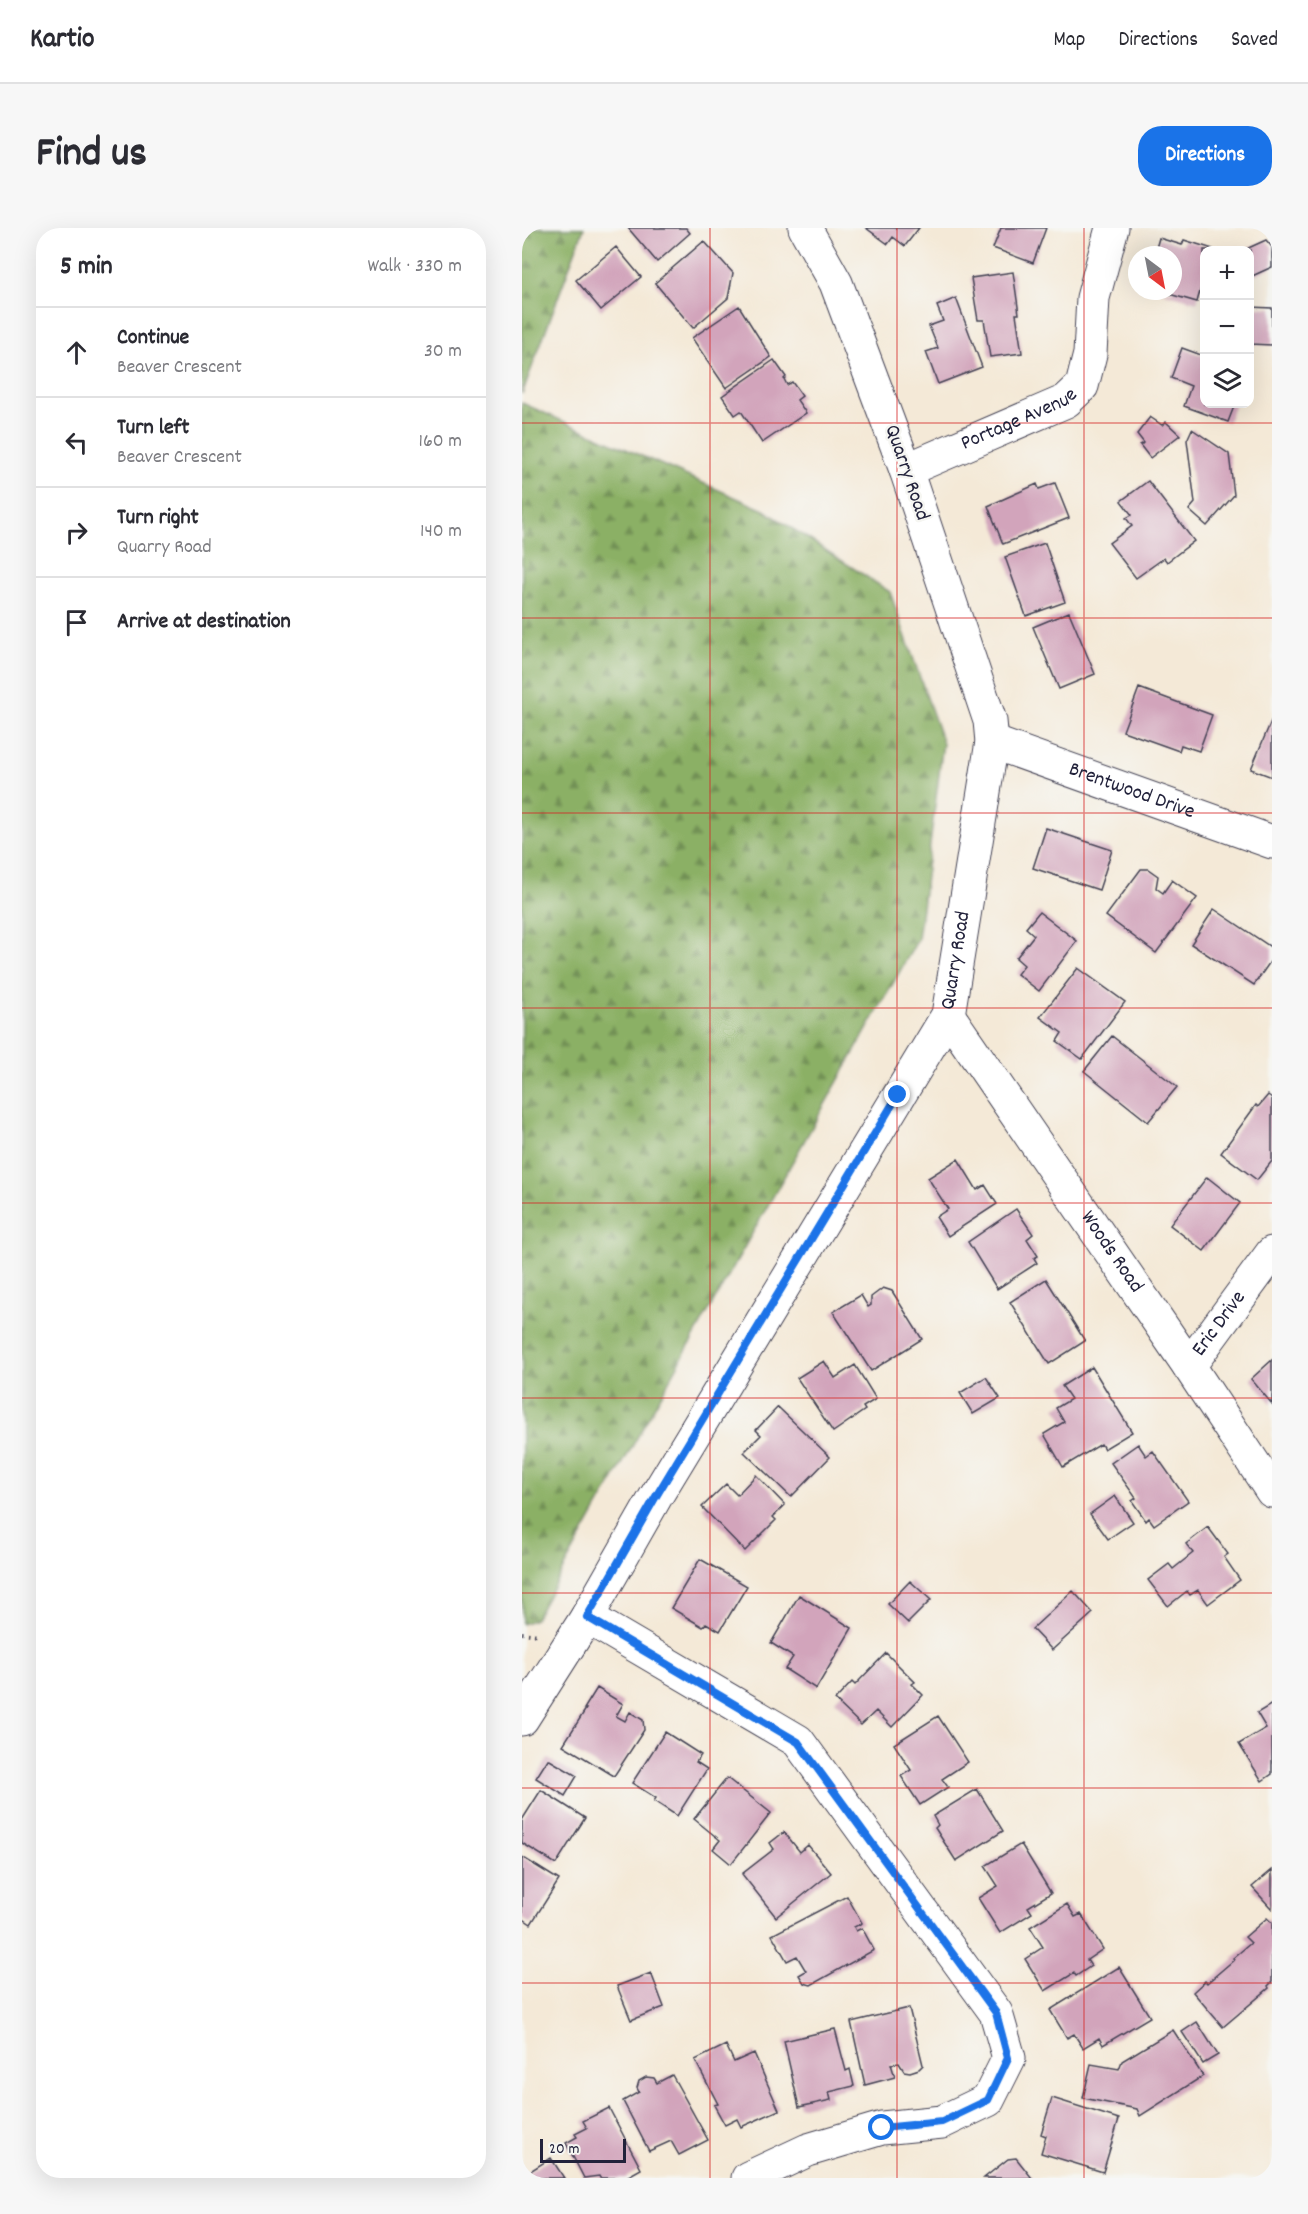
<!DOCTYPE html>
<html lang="en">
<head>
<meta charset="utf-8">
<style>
  body { margin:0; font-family:Dekko,sans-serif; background:#f7f7f7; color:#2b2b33 }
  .controls { position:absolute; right:18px; top:18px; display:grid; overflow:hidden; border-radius:12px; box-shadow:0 6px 24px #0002 }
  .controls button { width:54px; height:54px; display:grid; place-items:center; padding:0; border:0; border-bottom:2px solid #e1e1e2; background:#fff; color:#2b2b33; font:30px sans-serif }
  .compass { position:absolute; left:606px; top:18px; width:54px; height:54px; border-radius:50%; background:#fff; box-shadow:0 6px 24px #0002; rotate:148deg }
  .scale { position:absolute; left:18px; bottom:15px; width:86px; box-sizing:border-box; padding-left:6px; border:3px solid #22223b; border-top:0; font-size:16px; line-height:21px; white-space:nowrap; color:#22223b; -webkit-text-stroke:4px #f6f6f2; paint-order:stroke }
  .stop { position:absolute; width:18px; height:18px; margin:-14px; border:4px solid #1a73e8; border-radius:50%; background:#fff }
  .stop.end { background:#1a73e8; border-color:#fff; box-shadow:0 2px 6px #0008 }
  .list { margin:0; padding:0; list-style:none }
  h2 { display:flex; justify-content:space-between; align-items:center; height:78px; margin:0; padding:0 24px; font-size:26px }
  h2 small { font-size:20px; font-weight:400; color:#7c7c81 }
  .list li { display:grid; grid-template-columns:39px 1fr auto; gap:18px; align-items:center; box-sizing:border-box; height:90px; padding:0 24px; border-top:2px solid #e1e1e2 }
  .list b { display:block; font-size:22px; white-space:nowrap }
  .list p { margin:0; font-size:20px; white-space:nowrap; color:#7c7c81 }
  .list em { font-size:20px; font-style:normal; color:#7c7c81 }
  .icon { flex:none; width:33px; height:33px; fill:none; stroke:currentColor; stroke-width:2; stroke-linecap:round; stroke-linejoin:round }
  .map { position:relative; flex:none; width:750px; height:1950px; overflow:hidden; border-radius:24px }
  header { display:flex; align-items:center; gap:36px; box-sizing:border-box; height:84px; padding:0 30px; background:#fff; border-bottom:2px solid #e1e1e2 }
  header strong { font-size:28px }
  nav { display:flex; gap:33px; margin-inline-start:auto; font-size:21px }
  .intro { display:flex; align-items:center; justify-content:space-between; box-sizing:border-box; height:144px; padding:0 36px }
  h1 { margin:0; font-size:42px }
  .button { padding:15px 27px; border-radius:24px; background:#1a73e8; color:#fff; font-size:21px; font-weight:700 }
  main { display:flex; gap:36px; padding:0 36px }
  aside { flex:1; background:#fff; border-radius:24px; box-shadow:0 6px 24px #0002 }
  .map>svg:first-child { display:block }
  .forest { fill:url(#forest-firs); stroke:#566950; stroke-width:1.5 }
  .building { fill:#d2a4bb }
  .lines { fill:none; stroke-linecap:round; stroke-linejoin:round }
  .minor-casing { stroke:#424052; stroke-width:35 }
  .path { stroke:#424052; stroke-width:4; stroke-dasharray:1.5 4.5; stroke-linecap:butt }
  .minor { stroke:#fff; stroke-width:33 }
  .route { stroke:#1a73e8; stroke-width:8 }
  .grid { fill:none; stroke:#d62828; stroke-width:1.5; stroke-opacity:0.55 }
  .labels { text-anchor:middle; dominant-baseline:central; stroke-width:5; stroke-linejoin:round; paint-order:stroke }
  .street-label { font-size:21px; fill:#22223b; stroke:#f6f6f2 }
</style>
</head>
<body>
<header>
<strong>Kartio</strong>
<nav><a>Map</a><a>Directions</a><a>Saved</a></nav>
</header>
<div class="intro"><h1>Find us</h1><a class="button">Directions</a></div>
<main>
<aside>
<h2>5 min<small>Walk · 330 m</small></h2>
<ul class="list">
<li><svg class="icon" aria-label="ahead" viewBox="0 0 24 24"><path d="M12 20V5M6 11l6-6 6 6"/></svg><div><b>Continue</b><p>Beaver Crescent</p></div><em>30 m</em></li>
<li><svg class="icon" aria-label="left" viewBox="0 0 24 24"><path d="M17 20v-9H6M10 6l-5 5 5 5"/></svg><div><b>Turn left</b><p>Beaver Crescent</p></div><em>160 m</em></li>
<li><svg class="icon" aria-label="right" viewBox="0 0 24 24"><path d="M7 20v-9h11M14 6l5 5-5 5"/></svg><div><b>Turn right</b><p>Quarry Road</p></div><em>140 m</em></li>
<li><svg class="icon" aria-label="arrive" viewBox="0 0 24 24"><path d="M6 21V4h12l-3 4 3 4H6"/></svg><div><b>Arrive at destination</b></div></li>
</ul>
</aside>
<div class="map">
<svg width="750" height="1950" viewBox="0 0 750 1950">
  <defs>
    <pattern id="forest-firs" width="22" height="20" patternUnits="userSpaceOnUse" patternTransform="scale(1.5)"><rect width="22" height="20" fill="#8bb065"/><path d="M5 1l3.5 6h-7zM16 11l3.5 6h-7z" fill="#718f54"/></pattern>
  </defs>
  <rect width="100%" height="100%" fill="#f6f6f2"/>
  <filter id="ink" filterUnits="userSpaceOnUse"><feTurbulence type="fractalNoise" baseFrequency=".0167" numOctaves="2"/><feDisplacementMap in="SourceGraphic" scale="12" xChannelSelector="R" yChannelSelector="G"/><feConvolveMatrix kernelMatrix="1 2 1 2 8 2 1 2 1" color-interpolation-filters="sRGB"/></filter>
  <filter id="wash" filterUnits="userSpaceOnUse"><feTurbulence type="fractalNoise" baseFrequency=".008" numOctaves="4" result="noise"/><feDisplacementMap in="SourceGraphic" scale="24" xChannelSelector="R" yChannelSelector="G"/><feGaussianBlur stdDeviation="1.35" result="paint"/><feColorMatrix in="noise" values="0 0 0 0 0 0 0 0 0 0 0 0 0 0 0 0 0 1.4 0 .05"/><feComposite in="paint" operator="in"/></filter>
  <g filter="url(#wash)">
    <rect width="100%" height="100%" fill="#f4e9d7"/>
    <!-- forest -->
    <path class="forest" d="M 0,0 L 62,0 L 0,166 Z
      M 0,175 L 242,282 L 368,364 L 421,515 L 396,711 L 13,1391 L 0,1396 Z"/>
    <g id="blocks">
      <!-- building -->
      <path class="building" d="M 106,0 L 164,0 L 168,5 L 135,34 Z
        M 344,0 L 397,0 L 383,18 L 371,9 L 366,16 Z
        M 479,0 L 524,0 L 511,35 L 471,20 Z
        M 637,10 L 660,17 L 662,12 L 691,21 L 691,22 L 682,22 L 682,49 L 675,74 L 640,64 L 651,63 L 651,27 L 632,27 Z
        M 744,12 L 750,19 L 750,39 L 728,49 L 728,22 L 722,22 Z
        M 182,13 L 211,45 L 206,70 L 171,100 L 133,55 Z
        M 94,19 L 119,49 L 79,82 L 54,52 Z
        M 491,44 L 497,86 L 494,86 L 500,125 L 468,129 L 462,92 L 456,92 L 449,50 Z
        M 434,70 L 460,139 L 416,156 L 404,124 L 416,120 L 407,98 L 421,93 L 415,78 Z
        M 217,78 L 249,129 L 204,160 L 170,110 Z
        M 728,79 L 750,80 L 750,117 L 728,116 Z
        M 660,120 L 682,128 L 682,176 L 713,176 L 706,194 L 662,178 L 669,158 L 649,150 Z
        M 252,132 L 264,149 L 262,151 L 265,157 L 270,154 L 280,168 L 275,172 L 284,185 L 240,215 L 219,183 L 213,187 L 200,168 Z
        M 628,189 L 640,197 L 644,194 L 658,207 L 628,230 L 618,217 L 622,215 L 615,206 Z
        M 670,201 L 707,226 L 712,267 L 685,298 L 667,282 L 673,275 L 665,212 Z
        M 626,253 L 672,313 L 645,334 L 642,330 L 614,350 L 587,315 L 610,298 L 604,290 L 610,287 L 599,273 Z
        M 533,255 L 547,290 L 481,316 L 466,278 L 515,256 L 517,261 Z
        M 523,315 L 543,374 L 504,388 L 483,329 Z
        M 547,384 L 573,446 L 537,461 L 511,399 Z
        M 617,460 L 690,487 L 677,523 L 659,517 L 657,523 L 601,503 Z
        M 750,491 L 750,549 L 729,541 Z
        M 524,600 L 590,622 L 577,662 L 511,640 Z
        M 619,641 L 626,641 L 636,648 L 634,660 L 641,665 L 650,652 L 675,670 L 634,725 L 584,688 Z
        M 692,681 L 750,720 L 750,731 L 732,757 L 669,716 Z
        M 517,684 L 555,713 L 517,763 L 495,746 L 502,737 L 494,730 L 512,707 L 504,700 Z
        M 556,740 L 603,774 L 560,831 L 535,813 L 540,805 L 518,789 Z
        M 590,808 L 655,859 L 626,894 L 562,843 Z
        M 746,867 L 750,870 L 750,933 L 735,952 L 699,925 L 734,877 L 736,879 Z
        M 436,931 L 455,962 L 463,957 L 475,976 L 426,1008 L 414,989 L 426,981 L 406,950 Z
        M 685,949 L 718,975 L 682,1023 L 648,997 Z
        M 494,981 L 511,1006 L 505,1011 L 516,1028 L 512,1030 L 515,1035 L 475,1061 L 446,1014 Z
        M 524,1051 L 563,1113 L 527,1136 L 488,1074 Z
        M 361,1060 L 370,1063 L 400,1111 L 349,1143 L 311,1084 L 339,1067 L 346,1079 L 349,1077 L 349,1069 Z
        M 750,1132 L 750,1176 L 729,1151 Z
        M 302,1133 L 313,1150 L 333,1137 L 354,1171 L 341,1179 L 343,1182 L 311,1204 L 275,1150 Z
        M 570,1139 L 610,1204 L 582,1221 L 579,1216 L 541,1239 L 522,1206 L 542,1194 L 534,1180 L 549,1171 L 540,1158 Z
        M 464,1149 L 478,1170 L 451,1186 L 438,1165 Z
        M 256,1179 L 308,1229 L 269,1269 L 222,1224 L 239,1207 L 234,1202 Z
        M 616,1216 L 624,1228 L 631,1223 L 666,1273 L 632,1297 L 627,1290 L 624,1293 L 610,1273 L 614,1270 L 589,1235 Z
        M 234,1247 L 263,1277 L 251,1289 L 254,1292 L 223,1323 L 180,1279 L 204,1256 L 215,1267 Z
        M 593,1268 L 611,1294 L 586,1311 L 568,1286 Z
        M 686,1299 L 706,1326 L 702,1329 L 718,1352 L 686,1376 L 676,1362 L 668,1367 L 665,1363 L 646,1378 L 626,1352 L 647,1336 L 651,1341 L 671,1325 L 664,1316 Z
        M 178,1331 L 225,1358 L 198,1403 L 184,1395 L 181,1399 L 149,1380 Z
        M 388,1353 L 409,1372 L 386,1395 L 366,1376 Z
        M 551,1363 L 571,1385 L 530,1422 L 510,1401 Z
        M 277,1367 L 330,1400 L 294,1461 L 263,1441 L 271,1429 L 249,1415 Z
        M 364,1425 L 393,1454 L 390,1456 L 401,1467 L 370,1499 L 354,1483 L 339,1497 L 313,1472 L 330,1454 L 333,1457 Z
        M 75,1460 L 101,1476 L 94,1488 L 103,1493 L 108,1484 L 121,1492 L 122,1502 L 92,1548 L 41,1517 L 64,1481 L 62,1481 Z
        M 750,1476 L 750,1546 L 740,1553 L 717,1516 L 744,1500 L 735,1485 Z
        M 416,1488 L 446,1534 L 420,1551 L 426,1559 L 398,1577 L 379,1548 L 389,1542 L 372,1516 Z
        M 143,1504 L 179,1527 L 174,1534 L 185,1541 L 155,1588 L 132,1573 L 134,1570 L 110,1555 Z
        M 26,1531 L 55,1548 L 43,1568 L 14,1550 Z
        M 205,1550 L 249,1585 L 209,1636 L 191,1621 L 198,1612 L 172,1591 Z
        M 455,1561 L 481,1603 L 434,1633 L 413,1600 L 416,1597 L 411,1588 Z
        M 19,1562 L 63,1590 L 34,1636 L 0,1615 L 0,1592 Z
        M 262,1604 L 278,1624 L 286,1617 L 309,1645 L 254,1689 L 220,1646 L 252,1621 L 248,1615 Z
        M 499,1616 L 529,1665 L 506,1679 L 510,1685 L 478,1705 L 456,1670 L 476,1658 L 463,1638 Z
        M 0,1629 L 37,1652 L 9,1696 L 0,1690 Z
        M 750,1642 L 750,1681 L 730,1659 Z
        M 325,1668 L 340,1695 L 332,1699 L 334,1703 L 340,1700 L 352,1722 L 289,1757 L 282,1755 L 277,1747 L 284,1743 L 275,1728 L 265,1733 L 250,1707 Z
        M 545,1676 L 553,1689 L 559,1686 L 581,1721 L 565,1732 L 569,1738 L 554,1748 L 552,1745 L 523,1763 L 503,1731 L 521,1719 L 508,1699 Z
        M 745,1690 L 750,1695 L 750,1754 L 746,1758 L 747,1760 L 701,1799 L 671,1764 L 683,1753 L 685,1755 L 713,1731 L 711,1730 L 729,1715 L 723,1709 Z
        M 597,1739 L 628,1789 L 581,1817 L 577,1810 L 561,1820 L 552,1806 L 545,1810 L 528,1782 Z
        M 129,1745 L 142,1779 L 109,1792 L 95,1758 Z
        M 387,1780 L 401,1837 L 397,1841 L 388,1844 L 382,1843 L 377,1835 L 369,1836 L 373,1849 L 343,1857 L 329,1794 Z
        M 675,1794 L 696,1827 L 681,1836 L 660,1804 Z
        M 313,1801 L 324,1843 L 328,1841 L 332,1858 L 307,1864 L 309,1872 L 277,1879 L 262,1813 Z
        M 651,1802 L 681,1848 L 618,1888 L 615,1881 L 561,1870 L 569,1836 L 597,1841 L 600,1833 Z
        M 204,1817 L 212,1834 L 232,1825 L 257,1882 L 219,1899 L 215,1891 L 203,1897 L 192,1877 L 196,1876 L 173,1832 Z
        M 150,1847 L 186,1912 L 157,1927 L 149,1913 L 127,1923 L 101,1873 L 117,1864 L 115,1860 L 117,1853 L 124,1849 L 132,1850 L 135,1855 Z
        M 530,1870 L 597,1891 L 581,1944 L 519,1925 L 524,1908 L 519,1906 Z
        M 87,1880 L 119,1941 L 103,1950 L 78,1950 L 77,1948 L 62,1950 L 44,1915 L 55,1909 L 53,1906 L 65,1900 L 61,1893 Z
        M 29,1930 L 42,1950 L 0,1950 L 0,1944 L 2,1947 Z
        M 494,1930 L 510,1950 L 462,1950 L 486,1931 Z"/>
    </g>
  </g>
  <g filter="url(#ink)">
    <use href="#blocks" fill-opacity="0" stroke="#424052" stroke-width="1.5"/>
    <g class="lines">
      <!-- minor casing -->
      <g class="minor-casing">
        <g id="minor">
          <path id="s1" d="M 384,242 L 544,173 L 560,158 L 568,126 L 571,70 L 590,0"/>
          <path id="s2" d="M 470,514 L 750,614"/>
          <path id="s3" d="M 426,787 L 667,1138 L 750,1263"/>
          <path id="s4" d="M 667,1138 L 750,1025"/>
          <path d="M 65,1389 L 276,1513 L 474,1785 L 487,1830 L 466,1872 L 420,1894 L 360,1900 L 286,1922 L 226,1950"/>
          <path id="s5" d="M 0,1491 L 65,1389 L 133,1270 L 426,787 L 470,514 L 468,493 L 384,242 L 314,55 L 283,0"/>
        </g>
      </g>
      <!-- path -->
      <path class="path" d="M 0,1405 L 17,1407"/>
      <!-- minor -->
      <use href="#minor" class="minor"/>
    </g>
  </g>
  <g class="lines" filter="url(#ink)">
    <!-- route -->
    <path class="route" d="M 360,1900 L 420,1894 L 466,1872 L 486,1830 L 474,1785 L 276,1514 L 65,1389 L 133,1270 L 376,867"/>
  </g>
  <!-- grid -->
  <path class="grid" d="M 188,0 L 188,1950M 375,0 L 375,1950M 562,0 L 562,1950M 0,195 L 750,195M 0,390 L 750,390M 0,585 L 750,585M 0,780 L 750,780M 0,975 L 750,975M 0,1170 L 750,1170M 0,1365 L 750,1365M 0,1560 L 750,1560M 0,1755 L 750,1755"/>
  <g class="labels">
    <!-- street labels -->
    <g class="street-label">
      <text stroke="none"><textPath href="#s1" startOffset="124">Portage Avenue</textPath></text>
      <text transform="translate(384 245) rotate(71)">Quarry Road</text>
      <text stroke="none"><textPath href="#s2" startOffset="148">Brentwood Drive</textPath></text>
      <text stroke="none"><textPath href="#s5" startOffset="878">Quarry Road</textPath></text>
      <text stroke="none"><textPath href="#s3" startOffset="288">Woods Road</textPath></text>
      <text stroke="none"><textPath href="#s4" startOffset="52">Eric Drive</textPath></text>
    </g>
  </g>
</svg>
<div class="controls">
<button>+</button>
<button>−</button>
<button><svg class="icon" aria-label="layers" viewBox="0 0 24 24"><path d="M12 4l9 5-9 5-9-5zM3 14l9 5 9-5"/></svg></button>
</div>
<svg class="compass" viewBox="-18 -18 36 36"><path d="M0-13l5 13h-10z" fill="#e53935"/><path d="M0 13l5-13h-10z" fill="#7c7c81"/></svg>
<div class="scale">20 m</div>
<div class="stop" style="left:360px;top:1900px"></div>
<div class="stop end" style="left:376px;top:867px"></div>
</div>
</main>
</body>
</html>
